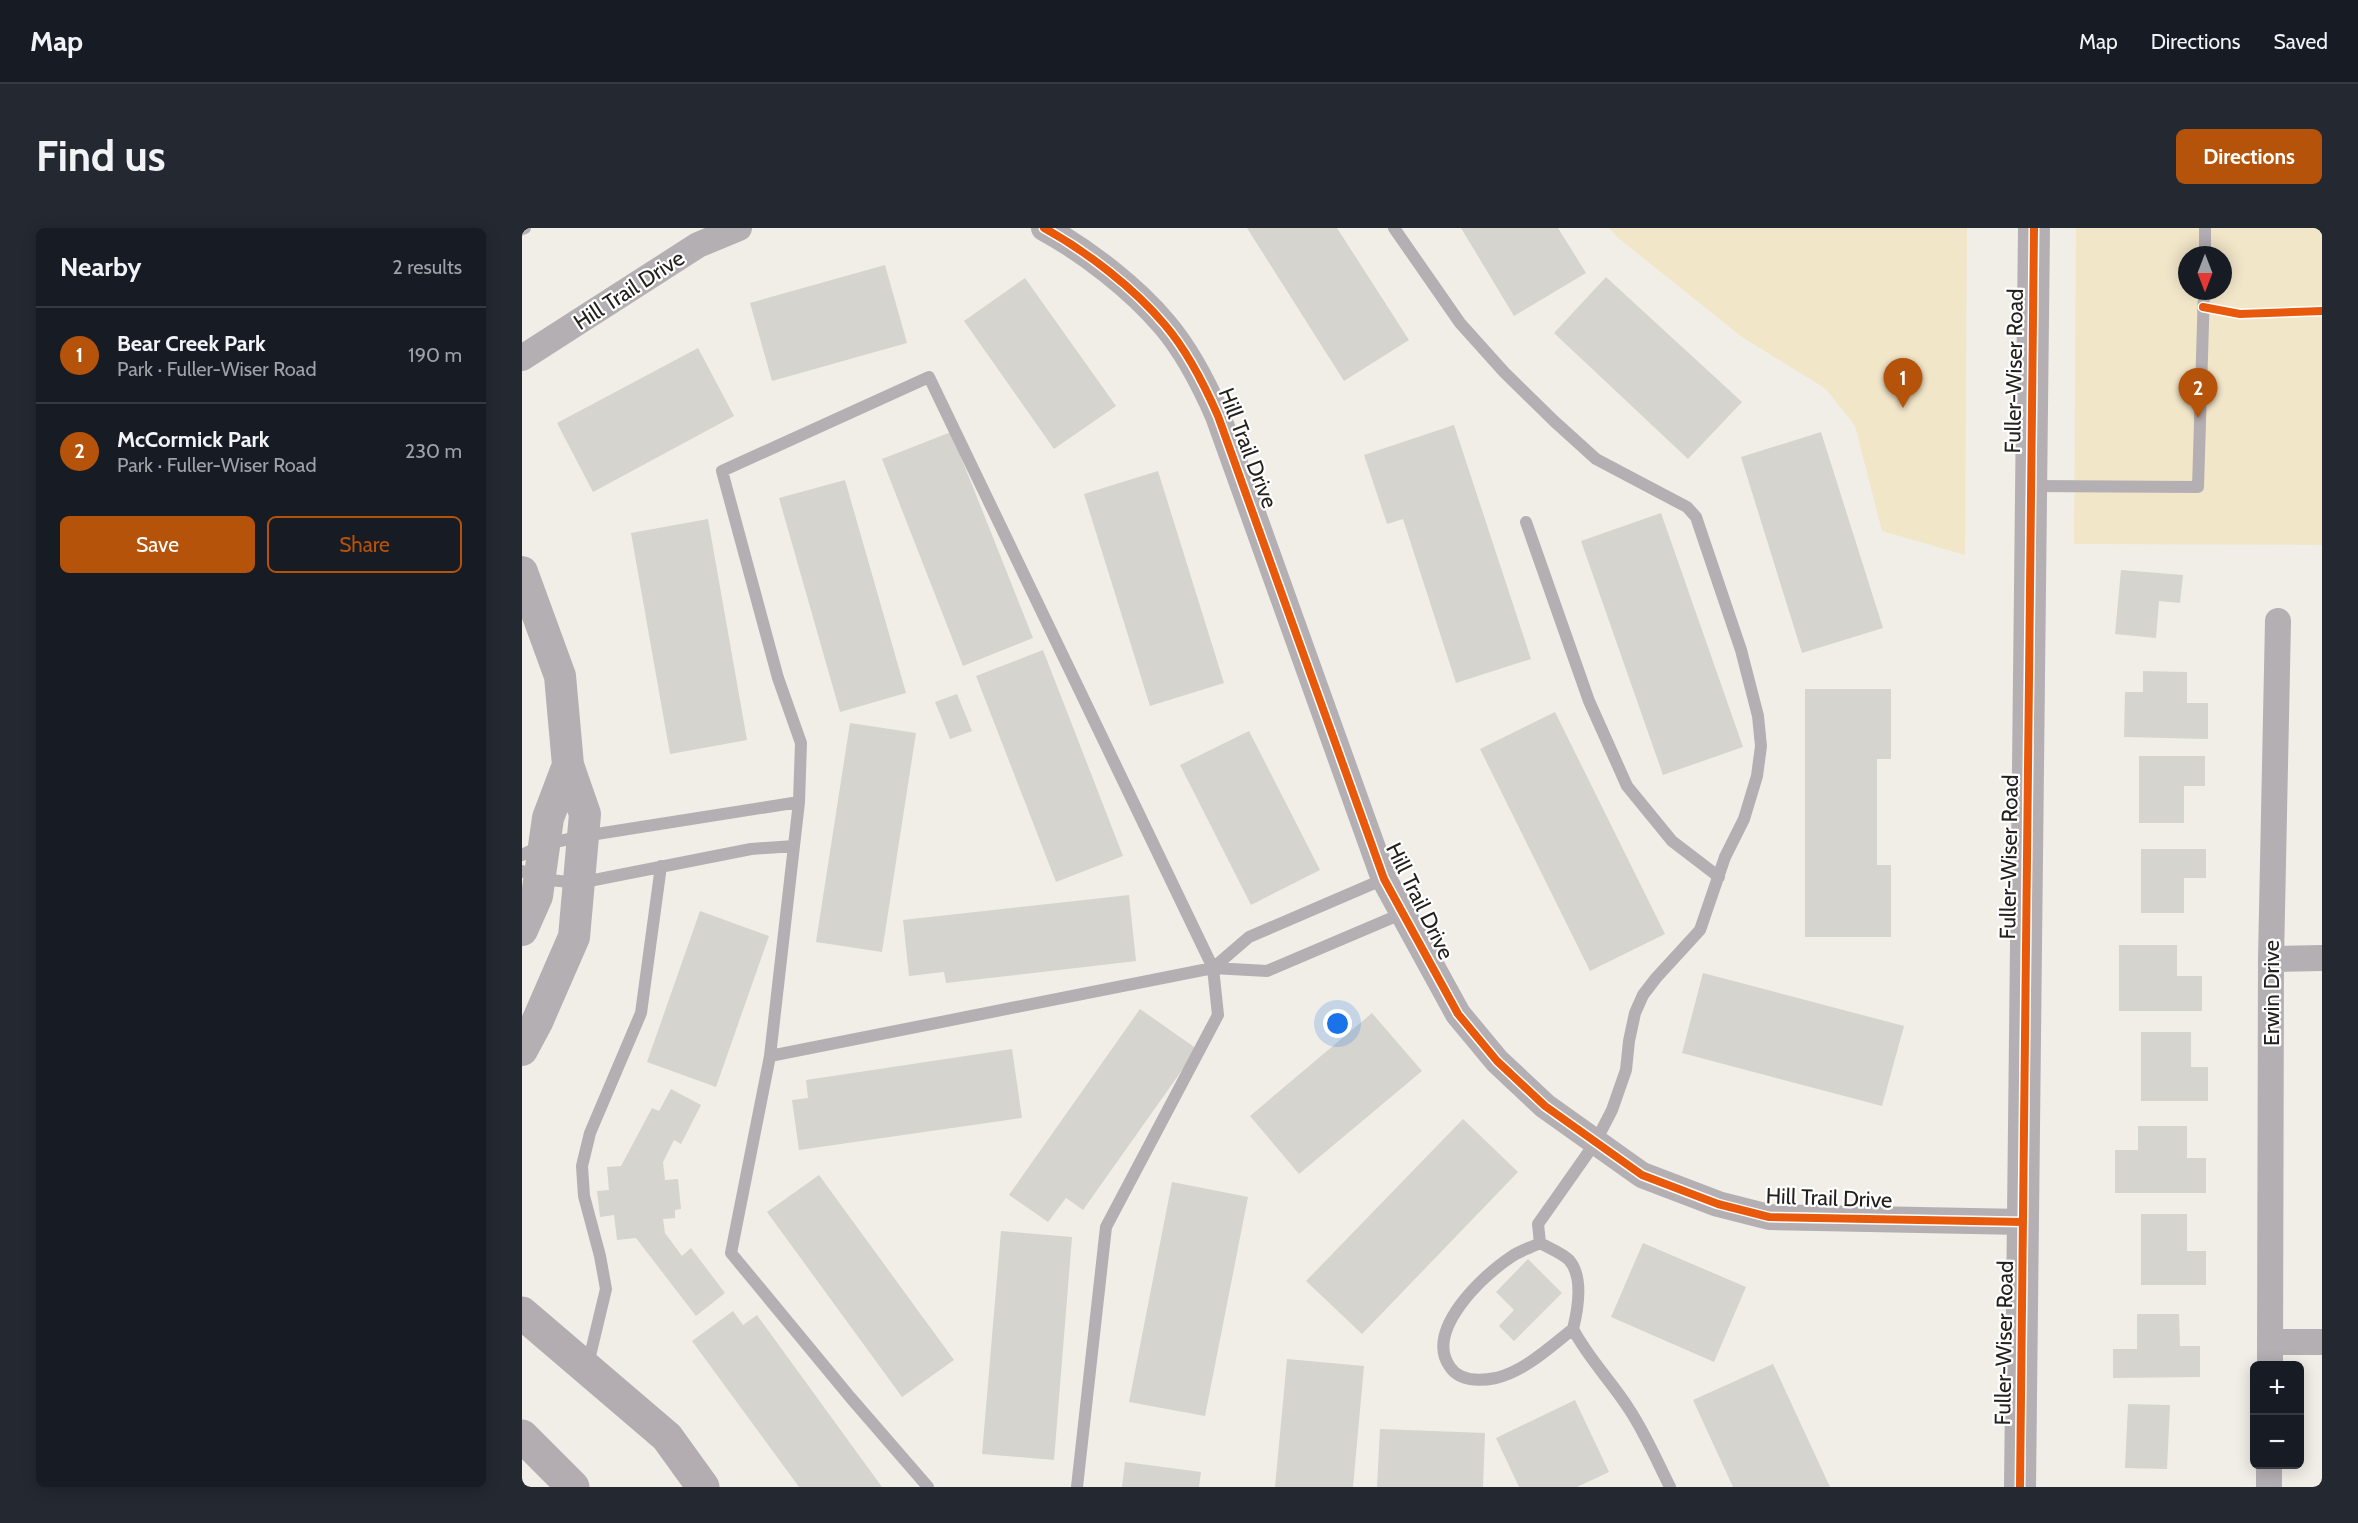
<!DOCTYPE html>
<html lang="en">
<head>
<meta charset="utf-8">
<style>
  body { margin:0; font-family:Cabin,sans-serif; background:#242831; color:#f1f3f6 }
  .controls { position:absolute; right:18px; bottom:18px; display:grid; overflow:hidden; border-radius:9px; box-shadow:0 3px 15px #0003 }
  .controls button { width:54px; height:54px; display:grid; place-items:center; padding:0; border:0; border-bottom:2px solid #363941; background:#171b24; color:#f1f3f6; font:30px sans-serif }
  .compass { position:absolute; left:1656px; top:18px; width:54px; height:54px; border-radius:50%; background:#171b24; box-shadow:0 3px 15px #0003; rotate:180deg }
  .you { position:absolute; left:816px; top:796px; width:21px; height:21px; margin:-15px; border:4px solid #fff; border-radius:50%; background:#1a73e8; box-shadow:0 0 0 9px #1a73e833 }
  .badge { display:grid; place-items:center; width:39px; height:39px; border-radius:50%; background:#b45309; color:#fff; font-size:20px; font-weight:700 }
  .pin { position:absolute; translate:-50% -50px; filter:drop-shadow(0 2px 3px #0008) }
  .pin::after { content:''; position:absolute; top:32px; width:21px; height:18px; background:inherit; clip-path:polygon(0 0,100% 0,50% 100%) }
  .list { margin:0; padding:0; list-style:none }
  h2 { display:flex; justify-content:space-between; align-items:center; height:78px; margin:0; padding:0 24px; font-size:26px }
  h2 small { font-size:20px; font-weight:400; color:#9ea1a6 }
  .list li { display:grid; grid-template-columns:39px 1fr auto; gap:18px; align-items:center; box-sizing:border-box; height:96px; padding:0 24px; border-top:2px solid #363941 }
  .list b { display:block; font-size:22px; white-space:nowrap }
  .list p { margin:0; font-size:20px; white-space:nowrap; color:#9ea1a6 }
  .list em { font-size:20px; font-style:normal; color:#9ea1a6 }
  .actions { display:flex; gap:12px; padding:18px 24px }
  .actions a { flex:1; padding:14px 0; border:2px solid #b45309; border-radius:9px; text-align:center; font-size:21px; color:#b45309 }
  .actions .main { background:#b45309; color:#fff }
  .map { position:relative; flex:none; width:1800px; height:1259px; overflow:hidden; border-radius:9px }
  header { display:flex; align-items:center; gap:36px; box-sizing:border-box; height:84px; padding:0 30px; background:#171b24; border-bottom:2px solid #363941 }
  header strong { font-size:28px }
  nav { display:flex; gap:33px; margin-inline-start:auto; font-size:21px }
  .intro { display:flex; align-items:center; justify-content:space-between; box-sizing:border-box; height:144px; padding:0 36px }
  h1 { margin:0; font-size:42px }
  .button { padding:15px 27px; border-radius:9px; background:#b45309; color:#fff; font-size:21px; font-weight:700 }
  main { display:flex; gap:36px; padding:0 36px }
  aside { flex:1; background:#171b24; border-radius:9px; box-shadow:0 3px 15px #0003 }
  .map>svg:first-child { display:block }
  .green { fill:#f2e6c9; fill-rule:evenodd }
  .building { fill:#d5d4cf }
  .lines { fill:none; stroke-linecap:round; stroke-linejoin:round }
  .service { stroke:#b4afb3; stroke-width:12 }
  .minor { stroke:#b4afb3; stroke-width:26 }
  .tertiary { stroke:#b4afb3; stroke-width:32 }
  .secondary { stroke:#b3adb1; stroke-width:33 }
  .cycleway-casing { stroke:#fff; stroke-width:11 }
  .cycleway { stroke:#e8590c; stroke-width:8 }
  .labels { text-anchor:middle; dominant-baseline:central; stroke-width:4.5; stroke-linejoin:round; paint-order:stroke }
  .street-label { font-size:22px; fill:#23211d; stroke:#fff }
</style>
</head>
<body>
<header>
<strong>Map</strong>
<nav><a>Map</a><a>Directions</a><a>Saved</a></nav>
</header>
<div class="intro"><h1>Find us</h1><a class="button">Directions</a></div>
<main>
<aside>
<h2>Nearby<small>2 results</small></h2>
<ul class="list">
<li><span class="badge">1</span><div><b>Bear Creek Park</b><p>Park · Fuller-Wiser Road</p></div><em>190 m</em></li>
<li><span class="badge">2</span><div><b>McCormick Park</b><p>Park · Fuller-Wiser Road</p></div><em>230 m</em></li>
</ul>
<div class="actions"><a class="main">Save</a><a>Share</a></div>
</aside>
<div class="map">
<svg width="1800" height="1259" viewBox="0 0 1800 1259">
  <rect width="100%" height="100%" fill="#f0eee7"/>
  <!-- green -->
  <path class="green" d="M 1087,0 L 1445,0 L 1443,327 L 1360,303 L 1333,198 L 1304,161 L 1220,109 L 1095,9 Z
    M 1554,0 L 1800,0 L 1800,317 L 1552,316 ZM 1665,27 L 1701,27 L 1701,63 L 1665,63 Z"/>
  <!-- building -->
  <path class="building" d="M 725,0 L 815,0 L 887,112 L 822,153 Z
    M 939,0 L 1036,0 L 1064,45 L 992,88 Z
    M 363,37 L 385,115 L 250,153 L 228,75 Z
    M 1084,49 L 1220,174 L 1166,231 L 1032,105 Z
    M 503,50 L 594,178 L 532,221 L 442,93 Z
    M 176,120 L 212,188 L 71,264 L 35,195 Z
    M 932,197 L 1009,431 L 934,455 L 881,291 L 865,296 L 842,227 Z
    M 429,204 L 511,410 L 441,438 L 360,231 Z
    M 1299,204 L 1361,400 L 1280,425 L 1219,229 Z
    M 636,243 L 702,455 L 628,478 L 562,266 Z
    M 323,252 L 384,465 L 318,484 L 257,270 Z
    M 1139,285 L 1221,519 L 1141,547 L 1059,313 Z
    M 186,291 L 225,512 L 148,526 L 109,305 Z
    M 1599,342 L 1661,347 L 1658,375 L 1637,373 L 1634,410 L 1593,406 Z
    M 521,422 L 601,628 L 534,654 L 454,448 Z
    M 1621,443 L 1665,444 L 1665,475 L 1686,475 L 1686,511 L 1602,509 L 1603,464 L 1621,464 Z
    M 1283,461 L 1369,461 L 1369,531 L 1355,531 L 1355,637 L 1369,637 L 1369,709 L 1283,709 Z
    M 435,466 L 450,503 L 428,511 L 413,474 Z
    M 1033,484 L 1143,706 L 1068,743 L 958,521 Z
    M 328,495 L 394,505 L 360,724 L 294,714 Z
    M 727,503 L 798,642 L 729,677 L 658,537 Z
    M 1617,528 L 1683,528 L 1683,558 L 1662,558 L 1662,595 L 1617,595 Z
    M 1619,621 L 1684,621 L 1684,650 L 1662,650 L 1662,685 L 1619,685 Z
    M 607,667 L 614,733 L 424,755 L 422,744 L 387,748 L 381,692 Z
    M 178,683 L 247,708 L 194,859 L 125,834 Z
    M 1597,717 L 1655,717 L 1655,748 L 1680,748 L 1680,783 L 1597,783 Z
    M 1181,745 L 1382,798 L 1360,878 L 1160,825 Z
    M 618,781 L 675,821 L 561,982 L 544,970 L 526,994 L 487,967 Z
    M 850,785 L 900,843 L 777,946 L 728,888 Z
    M 1619,804 L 1669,804 L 1669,839 L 1686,839 L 1686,873 L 1619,873 Z
    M 490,821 L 500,890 L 277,922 L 270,872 L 286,870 L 284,852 Z
    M 149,861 L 179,877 L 159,916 L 152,912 L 141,934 L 143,952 L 156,951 L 159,981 L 153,982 L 153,990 L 141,991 L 143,1005 L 160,1028 L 169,1020 L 203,1065 L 174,1088 L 114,1010 L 95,1012 L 92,987 L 78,989 L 75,963 L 87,962 L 85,939 L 99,938 L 130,880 L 137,883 Z
    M 941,891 L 996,944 L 840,1106 L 784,1053 Z
    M 1616,898 L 1665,898 L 1665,930 L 1684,930 L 1684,965 L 1593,965 L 1593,922 L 1616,922 Z
    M 297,947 L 432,1132 L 380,1169 L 245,984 Z
    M 650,954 L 726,969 L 683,1188 L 607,1174 Z
    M 1619,986 L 1665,986 L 1665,1023 L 1684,1023 L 1684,1057 L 1619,1057 Z
    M 479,1003 L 550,1009 L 532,1232 L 460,1226 Z
    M 1121,1015 L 1224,1059 L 1192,1134 L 1089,1089 Z
    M 1006,1031 L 1040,1065 L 992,1113 L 977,1098 L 992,1082 L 974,1064 Z
    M 211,1083 L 221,1097 L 235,1087 L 360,1259 L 277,1259 L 170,1113 Z
    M 1615,1086 L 1657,1086 L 1658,1118 L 1678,1118 L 1678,1149 L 1591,1150 L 1591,1121 L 1615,1121 Z
    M 765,1131 L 842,1138 L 831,1259 L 753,1259 Z
    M 1251,1136 L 1308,1259 L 1211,1259 L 1171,1172 Z
    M 1053,1172 L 1087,1244 L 1055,1259 L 997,1259 L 974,1210 Z
    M 1606,1176 L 1648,1177 L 1645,1241 L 1603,1240 Z
    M 858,1201 L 963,1205 L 961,1259 L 855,1259 Z
    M 603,1234 L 679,1244 L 677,1259 L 600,1259 Z"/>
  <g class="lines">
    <!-- service -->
    <path class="service" d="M 872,0 L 938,95 L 982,144 L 1032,193 L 1074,231 L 1165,279 L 1174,289 L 1219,422 L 1236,488 L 1239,518 L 1235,548 L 1222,591 L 1203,629 L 1178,702 L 1134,750 L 1121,767 L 1113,785 L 1107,813 L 1104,842 L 1090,882 L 1073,915 L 1016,996 L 1018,1015
      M 0,1 L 3,0
      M 1683,27 L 1683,0
      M 1510,258 L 1676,259 L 1682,63
      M 1004,294 L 1067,473 L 1105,558 L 1150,613 L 1197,649
      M 0,627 L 23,616 L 62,608 L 277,574
      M 0,643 L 18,651 L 57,655 L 229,621 L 272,618
      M 691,740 L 727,709 L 862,651
      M 248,828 L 691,740 L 745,743 L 879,686
      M 1018,1015 C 1008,1020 997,1023 989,1029 C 960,1048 902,1103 928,1139 C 938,1154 958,1153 974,1150 C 1003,1143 1028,1119 1051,1101
      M 1018,1015 C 1027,1020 1040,1025 1047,1032 C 1062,1049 1056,1081 1051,1101 C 1066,1130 1090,1154 1107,1181 C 1123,1205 1135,1233 1148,1259
      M 66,1136 L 84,1061 L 78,1028 L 62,968 L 60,938 L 68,905 L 119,785 L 139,638
      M 406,1259 L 328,1169 L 209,1025 L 248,828 L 277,574 L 279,515 L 256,450 L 200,243 L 407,149 L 691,740 L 696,787 L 584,999 L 555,1259"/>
    <!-- minor -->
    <path class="minor" d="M 522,0 C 564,23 612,60 643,97 C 666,124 682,156 696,188 L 862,651 L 936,786 L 975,833 L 1023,878 L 1120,947 L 1196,976 L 1247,989 L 1501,994
      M 0,130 L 176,17 L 217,0
      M 1749,731 L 1800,730
      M 1748,1114 L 1800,1114
      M 1748,1138 L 1749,731 L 1756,393
      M 1747,1259 L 1747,1236"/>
    <!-- tertiary -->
    <path class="tertiary" d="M 0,344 L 38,448 L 46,537 L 63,586 L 52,709 L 15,794 L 0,822
      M 0,702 L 15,668 L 26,590 L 46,537
      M 1498,1259 L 1512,0"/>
    <!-- secondary -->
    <path class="secondary" d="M 0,1085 L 145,1209 L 181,1259
      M 0,1208 L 51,1259"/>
    <!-- cycleway casing -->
    <g class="cycleway-casing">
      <path id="cycleway" d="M 522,0 C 564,23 612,60 643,97 C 666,124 682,156 696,188 L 862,651 L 936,786 L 975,833 L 1023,878 L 1120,947 L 1196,976 L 1247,989 L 1501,994
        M 1681,79 L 1718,86 L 1800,83
        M 1498,1259 L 1512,0"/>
    </g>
    <!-- cycleway -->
    <use href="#cycleway" class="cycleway"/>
  </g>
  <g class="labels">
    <!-- street labels -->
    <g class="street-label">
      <text transform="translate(107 62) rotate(-33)">Hill Trail Drive</text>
      <text transform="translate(1492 143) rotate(-89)">Fuller-Wiser Road</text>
      <text transform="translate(726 220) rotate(69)">Hill Trail Drive</text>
      <text transform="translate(1487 629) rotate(-89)">Fuller-Wiser Road</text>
      <text transform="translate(898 673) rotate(64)">Hill Trail Drive</text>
      <text transform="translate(1749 765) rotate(-90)">Erwin Drive</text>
      <text transform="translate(1307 970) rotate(2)">Hill Trail Drive</text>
      <text transform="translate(1482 1115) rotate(-89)">Fuller-Wiser Road</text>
    </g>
  </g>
</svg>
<div class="controls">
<button>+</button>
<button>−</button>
</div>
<svg class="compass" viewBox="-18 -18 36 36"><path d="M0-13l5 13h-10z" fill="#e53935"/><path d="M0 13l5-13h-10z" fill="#9ea1a6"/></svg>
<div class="you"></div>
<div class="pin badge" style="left:1381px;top:180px">1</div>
<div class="pin badge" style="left:1676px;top:190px">2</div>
</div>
</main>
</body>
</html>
